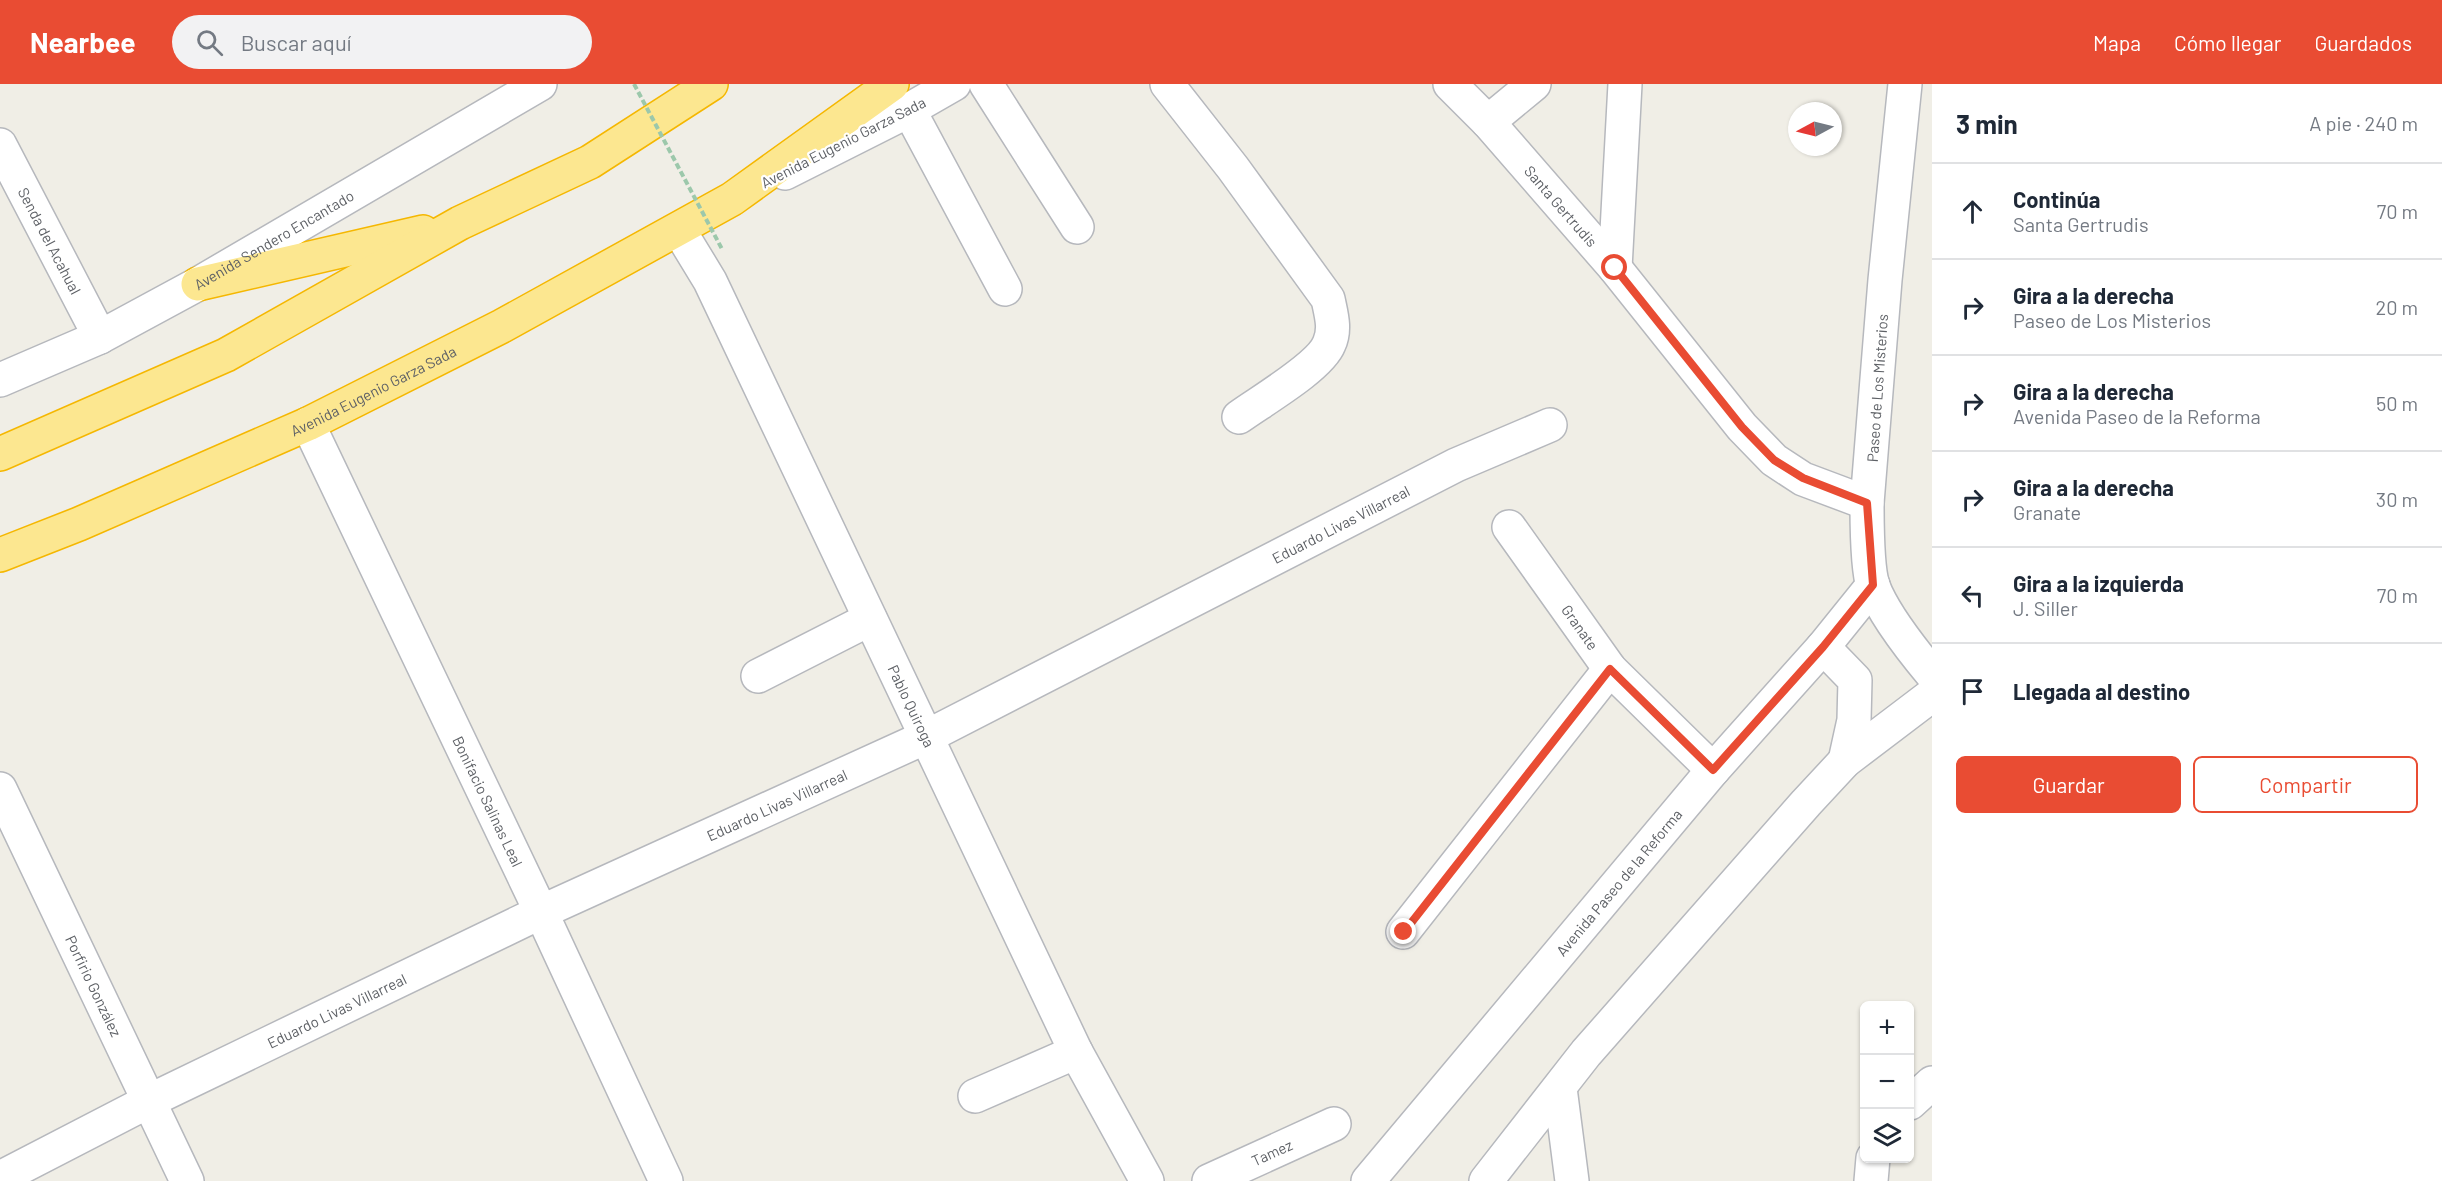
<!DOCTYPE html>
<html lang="es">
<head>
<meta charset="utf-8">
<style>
  body { margin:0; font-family:Barlow,sans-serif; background:#f2f2f3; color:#1f2937 }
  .controls { position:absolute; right:18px; bottom:18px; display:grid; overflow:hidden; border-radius:9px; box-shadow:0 2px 4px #0004 }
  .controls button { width:54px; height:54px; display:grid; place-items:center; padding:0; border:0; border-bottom:2px solid #e0e1e3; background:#fff; color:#1f2937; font:30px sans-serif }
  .compass { position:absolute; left:1788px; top:18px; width:54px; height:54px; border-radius:50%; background:#fff; box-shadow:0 2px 4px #0004; rotate:263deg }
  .stop { position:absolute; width:18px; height:18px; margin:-14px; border:4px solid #e94c33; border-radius:50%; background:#fff }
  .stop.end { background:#e94c33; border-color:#fff; box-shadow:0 2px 6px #0008 }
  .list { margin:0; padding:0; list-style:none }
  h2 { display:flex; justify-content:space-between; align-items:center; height:78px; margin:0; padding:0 24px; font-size:26px }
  h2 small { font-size:20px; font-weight:400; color:#747a83 }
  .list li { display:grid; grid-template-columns:39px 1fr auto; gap:18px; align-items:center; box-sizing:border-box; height:96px; padding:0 24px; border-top:2px solid #e0e1e3 }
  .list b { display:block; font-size:22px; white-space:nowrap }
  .list p { margin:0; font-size:20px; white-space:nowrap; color:#747a83 }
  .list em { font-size:20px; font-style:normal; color:#747a83 }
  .actions { display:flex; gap:12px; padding:18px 24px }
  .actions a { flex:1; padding:14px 0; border:2px solid #e94c33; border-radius:9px; text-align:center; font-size:21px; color:#e94c33 }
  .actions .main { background:#e94c33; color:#fff }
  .icon { flex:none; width:33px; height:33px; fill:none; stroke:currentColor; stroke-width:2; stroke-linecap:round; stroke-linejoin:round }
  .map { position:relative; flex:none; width:1932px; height:1097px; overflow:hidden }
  header { display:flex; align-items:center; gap:36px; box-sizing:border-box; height:84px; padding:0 30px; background:#e94c33; color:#fff }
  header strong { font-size:28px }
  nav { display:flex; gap:33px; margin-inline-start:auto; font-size:21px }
  .search { width:420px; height:54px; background:#f2f2f3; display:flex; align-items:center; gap:15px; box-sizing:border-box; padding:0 21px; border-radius:33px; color:#747a83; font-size:22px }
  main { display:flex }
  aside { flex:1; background:#fff }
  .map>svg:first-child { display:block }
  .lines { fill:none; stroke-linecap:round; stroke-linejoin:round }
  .minor-casing { stroke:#b6b8bd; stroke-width:36 }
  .highway-casing { stroke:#f5b701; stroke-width:36 }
  .minor { stroke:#fff; stroke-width:33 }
  .highway { stroke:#fce790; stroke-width:33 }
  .path-bridge { stroke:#9cc8ab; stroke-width:4; stroke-dasharray:6 3; stroke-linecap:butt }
  .route { stroke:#e94c33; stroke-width:8 }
  .labels { text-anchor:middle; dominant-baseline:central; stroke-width:4.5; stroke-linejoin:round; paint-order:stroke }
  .street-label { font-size:15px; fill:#5e6166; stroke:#fff }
</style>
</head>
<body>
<header>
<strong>Nearbee</strong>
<div class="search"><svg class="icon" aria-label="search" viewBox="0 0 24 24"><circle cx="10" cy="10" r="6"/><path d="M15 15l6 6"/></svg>Buscar aquí</div>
<nav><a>Mapa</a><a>Cómo llegar</a><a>Guardados</a></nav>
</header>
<main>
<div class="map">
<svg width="1932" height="1097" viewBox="0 0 1932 1097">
  <rect width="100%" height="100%" fill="#f0eee6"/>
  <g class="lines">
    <!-- minor casing -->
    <g class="minor-casing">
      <g id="minor">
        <path d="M 986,0 L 1077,143"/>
        <path d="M 1167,0 L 1233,84 L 1328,215 C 1331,230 1336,245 1329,260 C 1320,283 1261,317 1239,333"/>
        <path d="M 1450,0 L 1488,38"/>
        <path id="s1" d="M 1534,0 L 1488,38 L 1615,184 L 1742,343 L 1774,376 L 1803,395 L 1867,419"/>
        <path d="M 1905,0 L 1885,196 L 1867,419 C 1867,439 1867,484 1873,502 C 1884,531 1912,566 1932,590"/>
        <path d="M 909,26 L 1005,205"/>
        <path id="s2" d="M 0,61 L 100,253"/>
        <path d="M 785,89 L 900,31 L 954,0"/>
        <path id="s3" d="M 679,146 L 710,197 L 1076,968 L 1147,1097"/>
        <path d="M 1615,184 L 1625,0"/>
        <path id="s4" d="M 0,296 L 100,253 L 198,200 L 540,0"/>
        <path id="s5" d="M 308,340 L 541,828 L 666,1097"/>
        <path id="s6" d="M 1509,443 L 1610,585 L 1713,686"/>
        <path d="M 1823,563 L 1855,596 L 1854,636 L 1845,677"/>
        <path d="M 758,592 L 870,535"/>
        <path id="s7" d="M 0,705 L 187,1097"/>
        <path d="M 1403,848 L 1610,585"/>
        <path d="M 1560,1004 L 1572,1097"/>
        <path d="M 975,1012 L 1076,968"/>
        <path d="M 1910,1019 L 1932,999"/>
        <path id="s8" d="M 0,1094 L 149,1017 L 541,828 L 926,653 L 1456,381 L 1550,341"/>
        <path id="s9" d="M 1209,1097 L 1334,1040"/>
        <path id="s10" d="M 1368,1097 L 1713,686 L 1823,563 L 1873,501"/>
        <path d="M 1486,1097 L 1586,969 L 1806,719 L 1845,677 L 1932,611"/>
        <path d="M 1871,1097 L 1873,1074"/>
      </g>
    </g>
    <!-- highway casing -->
    <g class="highway-casing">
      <g id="highway">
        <path d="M 198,200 L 423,148"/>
        <path d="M 0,370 L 226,271 L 460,139 L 590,78 L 711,0"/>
        <path id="s11" d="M 0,471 L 79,440 L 308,340 L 502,242 L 732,115 L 892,0"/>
      </g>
    </g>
    <!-- minor -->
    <use href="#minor" class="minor"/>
    <!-- highway -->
    <use href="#highway" class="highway"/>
    <!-- path-bridge -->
    <path class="path-bridge" d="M 634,0 L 722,165"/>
  </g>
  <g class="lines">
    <!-- route -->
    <path class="route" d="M 1404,848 L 1610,585 L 1713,686 L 1823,563 L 1873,501 L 1867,419 L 1803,394 L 1774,376 L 1742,343 L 1615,184"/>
  </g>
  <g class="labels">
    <!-- street labels -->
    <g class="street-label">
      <text transform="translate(843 58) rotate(-27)">Avenida Eugenio Garza Sada</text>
      <text stroke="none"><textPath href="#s1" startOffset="171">Santa Gertrudis</textPath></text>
      <text stroke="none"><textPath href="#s4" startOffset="308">Avenida Sendero Encantado</textPath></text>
      <text stroke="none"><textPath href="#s2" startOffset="108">Senda del Acahual</textPath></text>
      <text transform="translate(1877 304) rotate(-86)">Paseo de Los Misterios</text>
      <text stroke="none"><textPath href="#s11" startOffset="408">Avenida Eugenio Garza Sada</textPath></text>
      <text stroke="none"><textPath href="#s8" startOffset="1492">Eduardo Livas Villarreal</textPath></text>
      <text stroke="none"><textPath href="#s6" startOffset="123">Granate</textPath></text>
      <text stroke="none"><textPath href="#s3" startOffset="530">Pablo Quiroga</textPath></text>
      <text stroke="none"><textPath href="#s5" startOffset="418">Bonifacio Salinas Leal</textPath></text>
      <text stroke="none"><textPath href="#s8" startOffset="862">Eduardo Livas Villarreal</textPath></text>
      <text stroke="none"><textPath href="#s10" startOffset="390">Avenida Paseo de la Reforma</textPath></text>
      <text stroke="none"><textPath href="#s7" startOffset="218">Porfirio González</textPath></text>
      <text stroke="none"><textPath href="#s8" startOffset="376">Eduardo Livas Villarreal</textPath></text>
      <text stroke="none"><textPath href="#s9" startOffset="69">Tamez</textPath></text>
    </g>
  </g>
</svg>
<div class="controls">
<button>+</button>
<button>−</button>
<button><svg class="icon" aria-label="layers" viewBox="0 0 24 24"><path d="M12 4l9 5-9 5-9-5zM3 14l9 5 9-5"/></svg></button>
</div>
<svg class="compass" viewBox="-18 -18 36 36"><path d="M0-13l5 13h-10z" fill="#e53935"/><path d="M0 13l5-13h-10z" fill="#747a83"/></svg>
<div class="stop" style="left:1615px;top:184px"></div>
<div class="stop end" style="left:1404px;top:848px"></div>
</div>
<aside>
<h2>3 min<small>A pie · 240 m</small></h2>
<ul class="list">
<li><svg class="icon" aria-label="ahead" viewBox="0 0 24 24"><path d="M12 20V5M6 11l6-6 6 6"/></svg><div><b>Continúa</b><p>Santa Gertrudis</p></div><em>70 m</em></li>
<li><svg class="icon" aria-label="right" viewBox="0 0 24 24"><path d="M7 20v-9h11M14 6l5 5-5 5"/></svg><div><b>Gira a la derecha</b><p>Paseo de Los Misterios</p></div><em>20 m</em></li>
<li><svg class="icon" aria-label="right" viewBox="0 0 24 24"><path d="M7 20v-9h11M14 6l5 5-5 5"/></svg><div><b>Gira a la derecha</b><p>Avenida Paseo de la Reforma</p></div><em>50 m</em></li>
<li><svg class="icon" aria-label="right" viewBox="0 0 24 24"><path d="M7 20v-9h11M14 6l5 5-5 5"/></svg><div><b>Gira a la derecha</b><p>Granate</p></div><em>30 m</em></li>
<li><svg class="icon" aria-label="left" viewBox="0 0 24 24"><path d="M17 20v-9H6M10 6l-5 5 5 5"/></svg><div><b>Gira a la izquierda</b><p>J. Siller</p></div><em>70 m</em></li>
<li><svg class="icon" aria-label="arrive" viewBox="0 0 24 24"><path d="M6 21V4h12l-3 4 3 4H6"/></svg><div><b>Llegada al destino</b></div></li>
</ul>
<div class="actions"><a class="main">Guardar</a><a>Compartir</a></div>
</aside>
</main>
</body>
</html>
